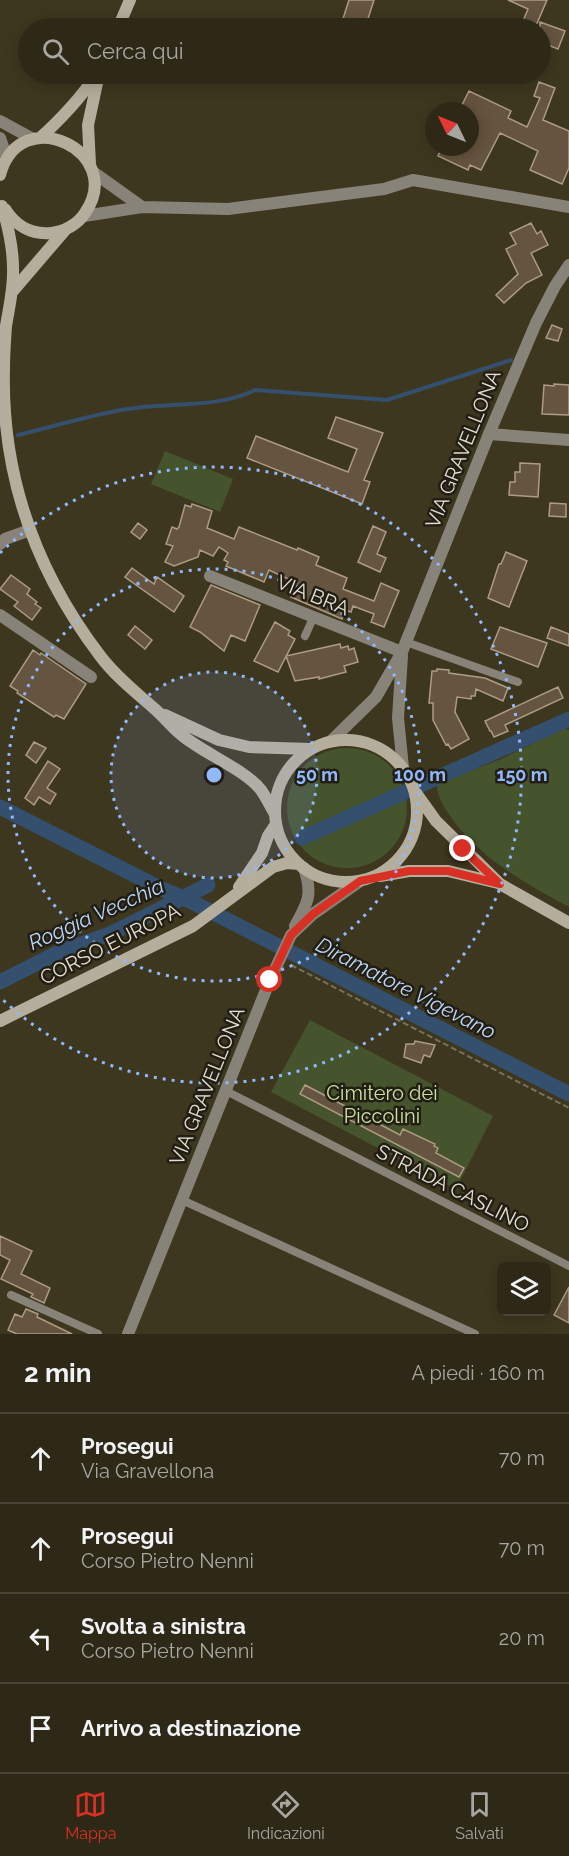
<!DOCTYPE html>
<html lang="it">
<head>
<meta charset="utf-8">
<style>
  body { margin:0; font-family:Raleway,sans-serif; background:#363120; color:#f1f3f6 }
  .controls { position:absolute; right:18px; bottom:18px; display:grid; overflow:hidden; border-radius:9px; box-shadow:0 3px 15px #0003 }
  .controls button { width:54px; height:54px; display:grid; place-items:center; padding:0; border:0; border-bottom:2px solid #494536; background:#2e2917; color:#f1f3f6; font:30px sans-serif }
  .compass { position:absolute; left:425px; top:102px; width:54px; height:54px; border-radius:50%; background:#2e2917; box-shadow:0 3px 15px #0003; rotate:313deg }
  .stop { position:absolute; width:18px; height:18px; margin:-14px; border:4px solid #d93025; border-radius:50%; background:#fff }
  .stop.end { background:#d93025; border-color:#fff; box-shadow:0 2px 6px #0008 }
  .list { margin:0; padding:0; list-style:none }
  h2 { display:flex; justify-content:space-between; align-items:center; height:78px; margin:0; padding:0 24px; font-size:26px }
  h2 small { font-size:20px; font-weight:400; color:#a7a6a1 }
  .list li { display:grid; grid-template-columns:39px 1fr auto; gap:18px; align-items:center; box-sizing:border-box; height:90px; padding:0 24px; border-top:2px solid #494536 }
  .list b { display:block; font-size:22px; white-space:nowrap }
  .list p { margin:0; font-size:20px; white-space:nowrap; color:#a7a6a1 }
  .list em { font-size:20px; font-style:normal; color:#a7a6a1 }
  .icon { flex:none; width:33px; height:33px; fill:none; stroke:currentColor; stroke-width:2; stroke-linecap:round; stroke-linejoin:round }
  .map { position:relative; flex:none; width:569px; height:1334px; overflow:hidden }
  .search { position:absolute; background:#2e2917; box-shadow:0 3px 15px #0003; left:18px; right:18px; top:18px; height:66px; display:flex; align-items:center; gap:15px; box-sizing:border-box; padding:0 21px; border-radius:33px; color:#a7a6a1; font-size:22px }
  .sheet { height:438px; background:#2e2917 }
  nav { display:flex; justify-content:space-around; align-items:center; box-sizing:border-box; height:84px; border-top:2px solid #494536; background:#2e2917; font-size:16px; color:#a7a6a1 }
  nav a { display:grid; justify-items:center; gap:3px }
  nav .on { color:#d93025 }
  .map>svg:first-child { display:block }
  .green { fill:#46542e }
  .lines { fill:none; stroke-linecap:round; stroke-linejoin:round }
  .stream { stroke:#354f6e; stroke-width:4 }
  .canal { stroke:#354f6e; stroke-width:15 }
  .building { fill:#65543f; stroke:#ae9b84; stroke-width:1.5 }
  .path { stroke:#77715c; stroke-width:2; stroke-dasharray:6 3; stroke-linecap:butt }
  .service { stroke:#888378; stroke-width:8 }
  .minor { stroke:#888378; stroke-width:12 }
  .tertiary { stroke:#888378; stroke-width:12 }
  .secondary { stroke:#b6ae9c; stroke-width:12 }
  .route { stroke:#d93025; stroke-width:8 }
  .ring { fill:none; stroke:#90b8fd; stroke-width:3; stroke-dasharray:3 6 }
  .labels { text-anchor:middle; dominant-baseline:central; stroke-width:5; stroke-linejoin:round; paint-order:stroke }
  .street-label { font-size:20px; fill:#e4dfd1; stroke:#221e14 }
  .park-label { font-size:20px; fill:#c8e19e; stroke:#221e14 }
  .water-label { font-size:21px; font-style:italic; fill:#bcd7f8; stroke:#221e14 }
  .centre { fill:#90b8fd; stroke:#221e14; stroke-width:3 }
  .ring-label { font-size:18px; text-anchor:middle; font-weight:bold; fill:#90b8fd; stroke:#221e14; stroke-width:5; stroke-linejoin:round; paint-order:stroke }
</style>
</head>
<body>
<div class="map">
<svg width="569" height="1334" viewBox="0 0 569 1334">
  <rect width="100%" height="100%" fill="#3e371f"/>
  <!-- green -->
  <path class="green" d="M 165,451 L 233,479 L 220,512 L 151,484 Z
    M 565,728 L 569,730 L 569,907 C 523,882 475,856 446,810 C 441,801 437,795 437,784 L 501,759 Z
    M287 808a60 60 0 1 1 120 0a60 60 0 1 1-120 0Z
    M 310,1020 L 493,1116 L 456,1189 L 271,1092 Z"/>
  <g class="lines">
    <!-- stream -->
    <path class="stream" d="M 18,435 C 52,427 87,416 122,410 C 165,401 214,410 255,390 L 387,400 L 511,360"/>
    <!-- canal -->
    <path class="canal" d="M 0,807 L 162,889 L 190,901 L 569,1094
      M 302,838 L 569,719
      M 0,982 L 59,952 L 112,933 L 208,885"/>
  </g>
  <!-- building -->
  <path class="building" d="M 349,0 L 374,0 L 365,28 L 340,28 Z
    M 508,0 L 547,0 L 535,28 L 520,28 L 528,9 Z
    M 540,22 L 565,31 L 558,49 L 540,42 Z
    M 539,82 L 555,88 L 543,120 L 569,131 L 569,168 L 562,184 L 530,170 L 538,151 L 500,133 L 481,170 L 470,165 L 468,170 L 438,156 L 442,147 L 470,147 L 470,111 L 459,111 L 469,91 L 511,111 L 508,118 L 527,127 L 540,98 L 534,96 Z
    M 531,223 L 537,234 L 541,231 L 548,245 L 531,253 L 542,275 L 526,283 L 504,303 L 496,295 L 518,274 L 506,249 L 516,244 L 510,233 Z
    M 552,325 L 562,329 L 558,341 L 546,338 Z
    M 554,384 L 569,385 L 569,415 L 542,414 L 544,385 L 554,386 Z
    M 336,417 L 383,433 L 364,480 L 370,482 L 362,504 L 247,458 L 256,436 L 348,472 L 357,449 L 328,438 Z
    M 520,463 L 540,464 L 538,497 L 509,495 L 510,482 L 515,482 L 515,472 L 520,472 Z
    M 550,503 L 566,504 L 566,517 L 549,516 Z
    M 192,504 L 212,511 L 207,528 L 234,539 L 239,527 L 297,550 L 298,548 L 319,557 L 316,565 L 347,578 L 343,589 L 374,601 L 381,583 L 399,591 L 384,627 L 371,622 L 374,614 L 353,606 L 351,612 L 345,610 L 342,619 L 291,597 L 297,583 L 269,570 L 264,582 L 226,566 L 228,562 L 224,560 L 228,553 L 219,547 L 213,556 L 200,550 L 198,557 L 174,566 L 165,562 L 173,546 L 166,544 L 172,527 L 177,529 L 179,527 L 185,505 L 191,507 Z
    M 138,523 L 147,530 L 140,539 L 131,532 Z
    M 373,526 L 386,532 L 377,554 L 386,558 L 380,572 L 358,562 Z
    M 506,552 L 527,561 L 509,607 L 488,598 L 499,564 L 501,564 Z
    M 132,568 L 154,584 L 157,577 L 184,596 L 174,612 L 125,577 Z
    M 11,575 L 30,589 L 27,594 L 37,602 L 35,604 L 41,608 L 32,620 L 14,606 L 18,602 L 0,589 Z
    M 211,585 L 260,605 L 245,641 L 231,635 L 224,651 L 200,632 L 190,627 Z
    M 275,622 L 290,631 L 288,635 L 295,639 L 278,672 L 254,661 Z
    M 135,626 L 152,640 L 145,649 L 128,635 Z
    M 500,627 L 547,643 L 538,667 L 491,649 Z
    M 551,627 L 569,634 L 569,646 L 547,638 Z
    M 340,644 L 341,648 L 348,646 L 349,650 L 354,648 L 358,662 L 344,666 L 346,672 L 319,679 L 319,677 L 295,681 L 286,656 Z
    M 33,650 L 40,655 L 41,653 L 86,684 L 64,719 L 56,715 L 54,717 L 17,693 L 18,691 L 10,686 Z
    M 437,669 L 449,670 L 449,673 L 485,678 L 508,688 L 503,701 L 476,689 L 475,696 L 471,696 L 471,699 L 457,697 L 455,712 L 469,739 L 451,749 L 448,744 L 446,745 L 433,720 L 433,703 L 429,703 L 432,671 L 437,671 Z
    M 558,687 L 563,698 L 505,725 L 508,731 L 494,737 L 491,731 L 490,731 L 485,721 Z
    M 34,742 L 46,748 L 36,763 L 26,755 Z
    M 48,761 L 60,769 L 47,788 L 56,794 L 50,804 L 39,797 L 34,805 L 25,798 Z
    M 415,1041 L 435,1045 L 430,1057 L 424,1055 L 421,1063 L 404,1057 L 406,1044 L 414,1044 Z
    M 305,1085 L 400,1135 L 403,1129 L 435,1144 L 434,1146 L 438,1148 L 436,1153 L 464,1168 L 459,1177 L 300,1094 Z
    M 0,1236 L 32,1251 L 21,1274 L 50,1288 L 44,1303 L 31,1297 L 33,1294 L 1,1279 L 10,1260 L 0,1255 Z
    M 569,1287 L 569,1323 L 554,1315 Z
    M 26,1309 L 38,1314 L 37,1317 L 72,1334 L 17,1334 L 8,1330 L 15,1314 L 22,1317 Z"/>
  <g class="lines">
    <!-- path -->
    <path class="path" d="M 291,965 L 569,1108"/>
    <!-- service -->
    <path class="service" d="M 305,636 L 314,616
      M 406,642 L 518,682
      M 226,1091 L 569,1266
      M 182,1200 L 475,1334
      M 11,1295 L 98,1334"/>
    <!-- minor -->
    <path class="minor" d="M 0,121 L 33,139
      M 0,138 L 7,158
      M 93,172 L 142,207
      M 84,216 L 142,207 L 228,209 L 384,189 L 413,180 L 569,207
      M 489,434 L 569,440
      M 0,544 L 5,539 L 30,530
      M 210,576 L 402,652
      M 0,615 L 91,677
      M 295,926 C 308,903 313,894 304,868
      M 128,1334 L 270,980 L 291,935 L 313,914 L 360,881"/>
    <!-- tertiary -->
    <path class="tertiary" d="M 402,656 L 398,718 L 403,768
      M 331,741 L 376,697 L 402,652 L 489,434 L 536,323 L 555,286 L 569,265"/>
    <!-- secondary -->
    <path class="secondary" d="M 118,28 L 130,0
      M 40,138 C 62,118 80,99 96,75
      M 90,164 L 88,125 L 99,74
      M 0,175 C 20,100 127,152 85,213 C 78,224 64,232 51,233 C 31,235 15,225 5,209
      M 2,206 C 8,226 13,247 13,268 C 14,288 9,307 6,326 C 5,340 4,354 4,367 C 1,475 36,572 101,657 C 117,678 138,694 157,711 C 166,719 173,729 183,736 C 205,754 244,769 261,790 C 266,797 270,806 275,814
      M 12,292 L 66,229
      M 165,715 L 219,740 L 249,747 L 310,749
      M275 811a71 71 0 1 1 142 0a71 71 0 1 1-142 0Z
      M 416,793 L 436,821 L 500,884 L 569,923
      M 380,876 L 409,871 L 448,871 L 498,883
      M 239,887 L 262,853 L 268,836 L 276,824
      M 0,1021 L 193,926 L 273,867 L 287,863 L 299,864"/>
  </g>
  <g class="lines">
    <!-- route -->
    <path class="route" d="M 270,980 L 291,935 L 313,914 L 360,881 L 409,871 L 448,871 L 500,884 L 463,849"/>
  </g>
  <!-- distance rings -->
  <circle cx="214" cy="775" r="103" fill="#90b8fd" fill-opacity=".12"/>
  <g class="ring">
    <circle cx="214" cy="775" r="103"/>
    <circle cx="214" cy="775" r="206"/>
    <path d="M0 553A308 308 0 1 1 0 997"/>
  </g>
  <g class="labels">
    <!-- street labels -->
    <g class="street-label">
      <text transform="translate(463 449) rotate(-68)">VIA GRAVELLONA</text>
      <text transform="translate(313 595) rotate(22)">VIA BRA</text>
      <text transform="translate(110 944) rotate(-27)">CORSO EUROPA</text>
      <text transform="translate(207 1086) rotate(-68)">VIA GRAVELLONA</text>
      <text transform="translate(453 1188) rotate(27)">STRADA CASLINO</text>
    </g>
    <!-- park labels -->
    <g class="park-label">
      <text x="382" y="1093">Cimitero dei<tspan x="382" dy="23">Piccolini</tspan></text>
    </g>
    <!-- water labels -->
    <g class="water-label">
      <text transform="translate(96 914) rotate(-24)">Roggia Vecchia</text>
      <text transform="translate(406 988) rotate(27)">Diramatore Vigevano</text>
    </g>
  </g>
  <circle cx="214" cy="775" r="9" class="centre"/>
  <g class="ring-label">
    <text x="317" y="781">50 m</text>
    <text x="420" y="781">100 m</text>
    <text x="522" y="781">150 m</text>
  </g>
</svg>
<div class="controls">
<button><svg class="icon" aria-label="layers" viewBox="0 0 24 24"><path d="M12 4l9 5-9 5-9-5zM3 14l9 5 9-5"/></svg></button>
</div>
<svg class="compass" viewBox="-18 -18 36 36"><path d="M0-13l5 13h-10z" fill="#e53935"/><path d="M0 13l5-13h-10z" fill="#a7a6a1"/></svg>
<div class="stop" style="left:270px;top:980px"></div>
<div class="stop end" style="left:463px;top:849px"></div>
<div class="search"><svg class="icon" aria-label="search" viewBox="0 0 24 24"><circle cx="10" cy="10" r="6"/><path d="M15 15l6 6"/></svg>Cerca qui</div>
</div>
<section class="sheet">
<h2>2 min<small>A piedi · 160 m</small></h2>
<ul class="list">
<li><svg class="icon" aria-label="ahead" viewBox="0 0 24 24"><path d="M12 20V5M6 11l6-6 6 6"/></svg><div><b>Prosegui</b><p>Via Gravellona</p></div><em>70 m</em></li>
<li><svg class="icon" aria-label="ahead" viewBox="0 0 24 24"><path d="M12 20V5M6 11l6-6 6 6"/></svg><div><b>Prosegui</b><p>Corso Pietro Nenni</p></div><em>70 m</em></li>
<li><svg class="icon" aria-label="left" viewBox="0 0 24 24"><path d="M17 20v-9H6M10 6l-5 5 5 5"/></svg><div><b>Svolta a sinistra</b><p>Corso Pietro Nenni</p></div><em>20 m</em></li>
<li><svg class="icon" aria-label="arrive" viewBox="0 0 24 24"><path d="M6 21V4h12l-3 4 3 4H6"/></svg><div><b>Arrivo a destinazione</b></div></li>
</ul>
</section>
<nav>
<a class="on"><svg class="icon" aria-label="map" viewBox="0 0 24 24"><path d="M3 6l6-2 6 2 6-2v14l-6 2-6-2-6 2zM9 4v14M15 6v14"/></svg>Mappa</a>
<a><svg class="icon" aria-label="directions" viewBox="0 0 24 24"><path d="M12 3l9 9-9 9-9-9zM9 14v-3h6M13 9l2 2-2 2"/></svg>Indicazioni</a>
<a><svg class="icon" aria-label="saved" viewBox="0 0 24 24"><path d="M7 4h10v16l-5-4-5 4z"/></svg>Salvati</a>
</nav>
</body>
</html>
